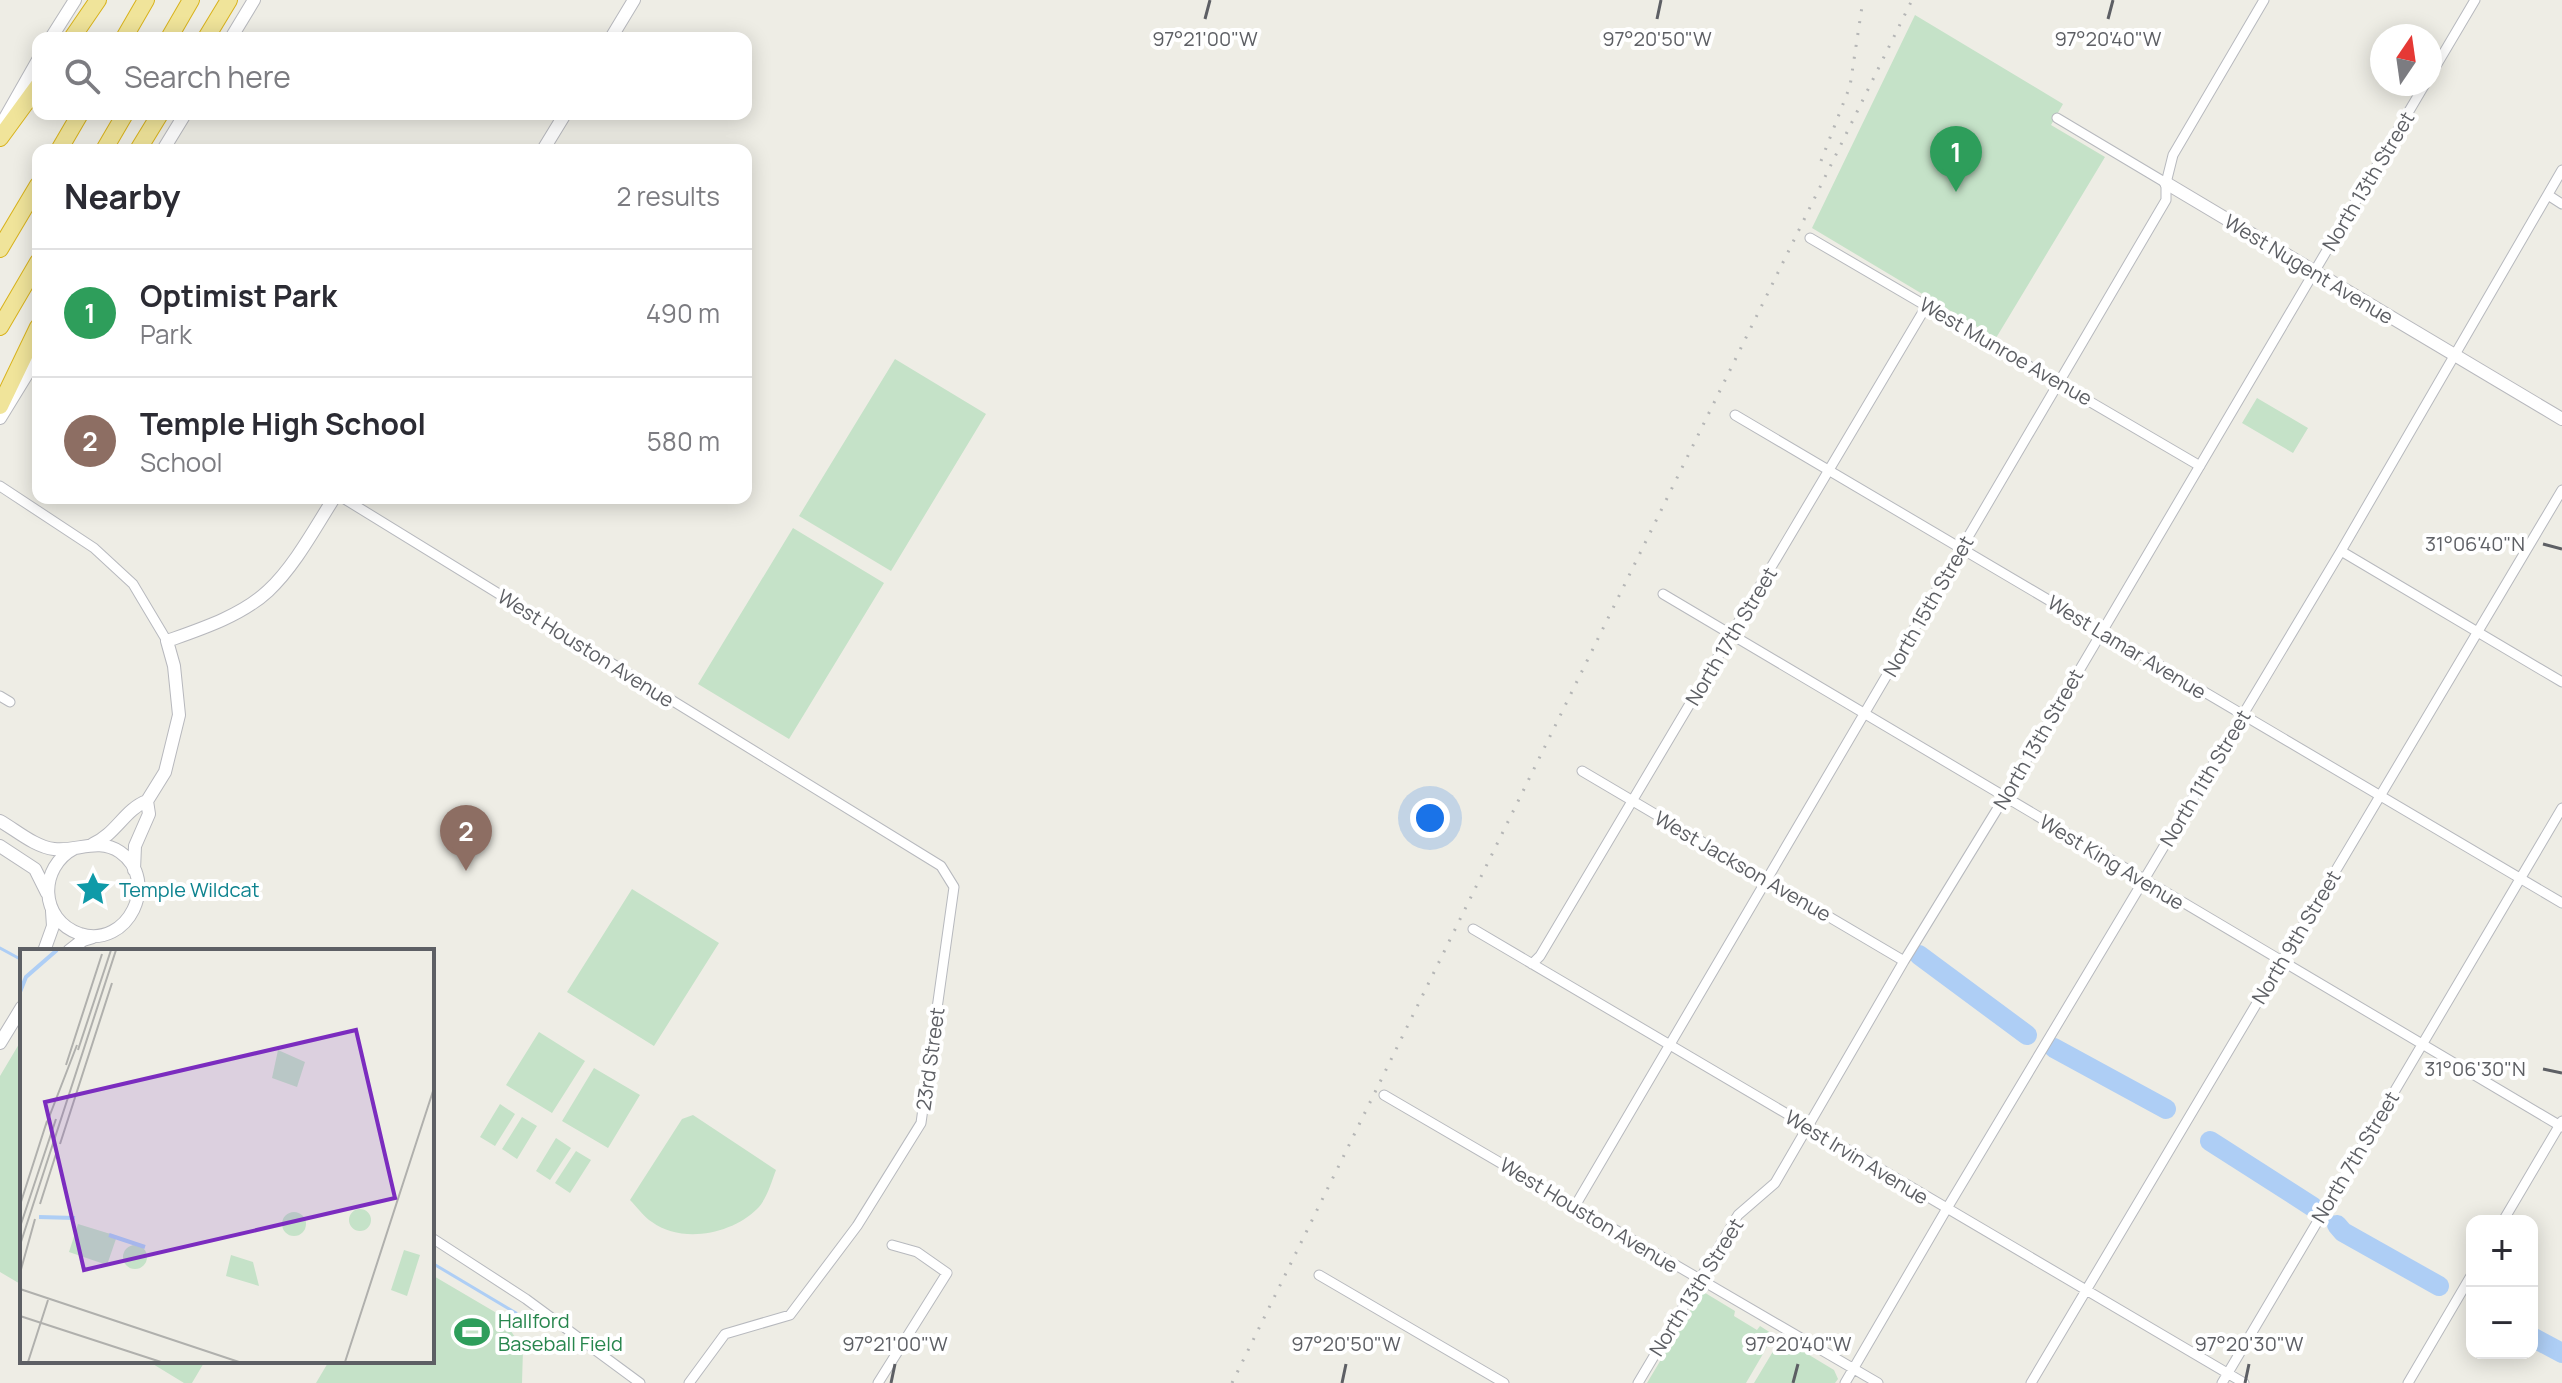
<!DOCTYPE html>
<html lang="en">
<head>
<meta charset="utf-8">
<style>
  body { margin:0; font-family:Manrope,sans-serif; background:#f2f2f3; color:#2b2b33 }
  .controls { position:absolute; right:24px; bottom:24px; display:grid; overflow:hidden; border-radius:16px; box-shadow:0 4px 20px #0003 }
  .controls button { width:72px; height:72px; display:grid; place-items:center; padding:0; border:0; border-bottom:2px solid #e1e1e2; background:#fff; color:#2b2b33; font:40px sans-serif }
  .compass { position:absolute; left:2370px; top:24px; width:72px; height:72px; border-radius:50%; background:#fff; box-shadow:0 4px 20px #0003; rotate:13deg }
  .you { position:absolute; left:1430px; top:818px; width:28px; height:28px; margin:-20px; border:6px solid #fff; border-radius:50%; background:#1a73e8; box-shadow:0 0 0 12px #1a73e833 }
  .badge { display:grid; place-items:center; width:52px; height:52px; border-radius:50%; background:#1a73e8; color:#fff; font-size:26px; font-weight:700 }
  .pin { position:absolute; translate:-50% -66px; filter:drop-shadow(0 2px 4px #0008) }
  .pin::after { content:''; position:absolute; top:42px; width:28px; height:24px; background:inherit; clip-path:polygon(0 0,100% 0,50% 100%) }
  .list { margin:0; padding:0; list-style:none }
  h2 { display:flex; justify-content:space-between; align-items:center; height:104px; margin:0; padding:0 32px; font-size:34px }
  h2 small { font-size:26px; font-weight:400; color:#7c7c81 }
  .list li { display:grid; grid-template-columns:52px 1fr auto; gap:24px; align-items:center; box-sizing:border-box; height:128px; padding:0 32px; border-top:2px solid #e1e1e2 }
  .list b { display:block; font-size:30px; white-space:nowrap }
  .list p { margin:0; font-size:26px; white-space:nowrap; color:#7c7c81 }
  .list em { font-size:26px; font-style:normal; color:#7c7c81 }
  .icon { flex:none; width:44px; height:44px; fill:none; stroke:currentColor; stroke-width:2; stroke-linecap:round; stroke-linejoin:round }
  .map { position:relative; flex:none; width:2562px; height:1383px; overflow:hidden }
  .search { position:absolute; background:#fff; box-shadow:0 4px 20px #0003; left:32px; top:32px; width:720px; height:88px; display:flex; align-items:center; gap:20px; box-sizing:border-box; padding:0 28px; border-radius:16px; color:#7c7c81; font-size:30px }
  .panel { position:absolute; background:#fff; box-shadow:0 4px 20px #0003; left:32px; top:144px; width:720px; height:360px; border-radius:16px }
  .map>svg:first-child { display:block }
  .green { fill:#c5e2c8 }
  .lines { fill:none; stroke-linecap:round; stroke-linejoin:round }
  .stream { stroke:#aecef5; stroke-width:3 }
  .river { stroke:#aecef5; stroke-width:20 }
  .street-casing { stroke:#b7b9be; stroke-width:11 }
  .secondary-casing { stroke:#b7b8bd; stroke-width:14 }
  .highway-casing { stroke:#d8b21b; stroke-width:18 }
  .street { stroke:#fff; stroke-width:9 }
  .secondary { stroke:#fff; stroke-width:12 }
  .highway { stroke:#f0e49a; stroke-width:16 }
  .rail { stroke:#b5b6b6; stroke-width:3; stroke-dasharray:2 10; stroke-linecap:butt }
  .ticks { fill:none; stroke:#5d5f64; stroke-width:3 }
  .labels { text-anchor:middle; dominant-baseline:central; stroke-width:8; stroke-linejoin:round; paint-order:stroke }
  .street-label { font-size:20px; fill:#5d5f64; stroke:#fff }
  .culture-label { font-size:20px; fill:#0d838f; stroke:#fff; text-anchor:start }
  .leisure-label { font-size:20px; fill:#27864d; stroke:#fff; text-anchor:start }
  .inset-river { fill:none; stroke:#aecef5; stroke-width:4 }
  .inset-road { fill:none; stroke:#b0b0ad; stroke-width:2 }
  .view { fill:#7b2cbf; fill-opacity:0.15; stroke:#7b2cbf; stroke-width:4 }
  .inset-edge { fill:none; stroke:#5d5f64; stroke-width:4 }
  .ticks-label { font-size:20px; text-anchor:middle; fill:#5d5f64; stroke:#fff; stroke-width:8; stroke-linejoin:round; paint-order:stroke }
</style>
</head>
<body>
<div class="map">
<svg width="2562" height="1383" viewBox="0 0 2562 1383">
  <rect width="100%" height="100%" fill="#eeede5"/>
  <!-- green -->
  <path class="green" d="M 1915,15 L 2063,104 L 2051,125 L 2105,157 L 1996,338 L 1812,228 Z
    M 895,359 L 986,414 L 891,571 L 799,516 Z
    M 2257,398 L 2308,428 L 2293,453 L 2242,423 Z
    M 793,528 L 884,583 L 789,739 L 698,684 Z
    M 632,889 L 719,943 L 654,1046 L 567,992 Z
    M 539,1032 L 585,1061 L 552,1113 L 506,1085 Z
    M 22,1039 L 22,1285 L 0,1272 L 0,1076 Z
    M 594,1068 L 640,1095 L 608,1148 L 562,1121 Z
    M 500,1104 L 515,1114 L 495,1146 L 480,1137 Z
    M 693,1115 L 776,1170 C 771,1183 767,1199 757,1209 C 732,1234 682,1244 652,1222 C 644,1217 637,1207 630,1200 L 682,1119 Z
    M 522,1117 L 537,1126 L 517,1159 L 502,1149 Z
    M 556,1138 L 571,1148 L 550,1180 L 536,1171 Z
    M 576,1151 L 591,1160 L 570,1193 L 555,1183 Z
    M 432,1275 L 500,1315 L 523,1349 L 522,1383 L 316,1383 L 329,1361 L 432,1361 Z
    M 1702,1291 L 1735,1311 L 1734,1316 L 1757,1330 L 1760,1326 L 1774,1335 L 1746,1383 L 1647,1383 Z
    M 1781,1338 L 1834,1370 L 1838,1379 L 1835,1383 L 1754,1383 Z
    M 148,1361 L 205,1361 L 192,1383 L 184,1383 Z"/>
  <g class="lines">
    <!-- stream -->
    <path class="stream" d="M 0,948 L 22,960
      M 432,1263 L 516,1313"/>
    <!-- river -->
    <path class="river" d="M 1919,955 L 2027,1035
      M 2054,1048 L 2166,1109
      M 2210,1141 L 2313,1207
      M 2337,1225 L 2343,1232 L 2439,1286
      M 2532,1337 L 2562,1353"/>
    <!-- street casing -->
    <g class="street-casing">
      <path id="street" d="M 2430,76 L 2475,0
        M 2057,118 L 2166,183
        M 2548,195 L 2562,204
        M 1810,238 L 2200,466
        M 1735,415 L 2562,903
        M 0,486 L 94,548 L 133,584 L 167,641
        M 343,498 L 941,866 L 954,887 L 921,1123 L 857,1226 L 790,1315 L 725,1334 L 689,1383
        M 2341,551 L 2562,682
        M 1663,594 L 2562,1127
        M 0,696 L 10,702
        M 1582,771 L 1904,961
        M 1473,929 L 2244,1383
        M 1532,964 L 1540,956 L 1927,305
        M 1384,1095 L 1878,1383
        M 1575,1206 L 2166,200 L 2166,183 L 2173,155 L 2264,0
        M 2503,1221 L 2562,1121
        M 432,1238 L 526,1299 L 640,1383
        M 1319,1275 L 1504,1383
        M 878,1383 L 947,1273 L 917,1252 L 892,1245
        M 1638,1383 L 1738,1215 L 1775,1183 L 1904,961 L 2004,798 L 2425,84
        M 1845,1383 L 1946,1210 L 2341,551 L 2562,170
        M 2031,1383 L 2562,490
        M 2222,1383 L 2562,808
        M 2408,1383 L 2472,1274"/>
    </g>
    <!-- secondary casing -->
    <g class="secondary-casing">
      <path id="secondary" d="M 51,38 L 75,0
        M 231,38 L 254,0
        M 611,38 L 634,0
        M 0,127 L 38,60
        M 163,150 L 185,114
        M 543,150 L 565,114
        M 2166,183 L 2562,419
        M 0,418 L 38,356
        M 0,821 C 16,830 35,847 54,849 C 77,852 98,837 120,852 C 161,881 128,949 80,934 C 39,920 38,867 75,848
        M 93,844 C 116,834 125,809 147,801
        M 0,846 L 35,869 L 47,893
        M 134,870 L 135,846 L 149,814 L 147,801 L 165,772 L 179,715 L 174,666 L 167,641 C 201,629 241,616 268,591 C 294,567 315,528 334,498
        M 44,951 L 53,926 L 52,911
        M 69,951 L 83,940 L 93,937
        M 0,1043 L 22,1007"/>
    </g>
    <!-- highway casing -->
    <g class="highway-casing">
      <path id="highway" d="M 72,38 L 98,0
        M 124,38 L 146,0
        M 169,38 L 191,0
        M 206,38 L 229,0
        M 0,138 L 38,86
        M 59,150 L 80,114
        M 104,150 L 125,114
        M 138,150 L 160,114
        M 0,249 L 38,185
        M 0,327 L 38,262
        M 0,406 L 38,327"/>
    </g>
    <!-- street -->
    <use href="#street" class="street"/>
    <!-- secondary -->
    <use href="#secondary" class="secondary"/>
    <!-- highway -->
    <use href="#highway" class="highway"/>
    <!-- rail -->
    <path class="rail" d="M 1821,161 L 1850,86 L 1863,0
      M 1232,1383 L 1912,0"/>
  </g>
  <!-- ticks -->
  <path class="ticks" d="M 1205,19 L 1210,0M 1657,19 L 1661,0M 2108,19 L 2113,0M 2543,544 L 2562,549M 2543,1069 L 2562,1073M 891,1383 L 895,1364M 1342,1383 L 1346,1364M 1793,1383 L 1798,1364M 2245,1383 L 2249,1364"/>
  <!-- icons -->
  <defs>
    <g id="sight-bare" transform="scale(2.76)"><path d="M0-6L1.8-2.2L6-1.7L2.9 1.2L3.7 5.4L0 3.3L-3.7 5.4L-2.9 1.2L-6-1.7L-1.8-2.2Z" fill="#0f9aa8" stroke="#fff" stroke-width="2.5" paint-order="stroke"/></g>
    <g id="stadium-bare" transform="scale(2.76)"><path d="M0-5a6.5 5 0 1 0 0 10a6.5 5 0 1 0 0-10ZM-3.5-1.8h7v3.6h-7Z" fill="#2e9e5b" stroke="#fff" stroke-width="2.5" paint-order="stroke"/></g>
  </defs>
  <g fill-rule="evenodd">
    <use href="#sight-bare" x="93" y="889"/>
    <use href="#stadium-bare" x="472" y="1332"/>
  </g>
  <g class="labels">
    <!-- street labels -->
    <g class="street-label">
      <text transform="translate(2368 181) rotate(-59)">North 13th Street</text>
      <text transform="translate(2309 269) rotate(31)">West Nugent Avenue</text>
      <text transform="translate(2006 351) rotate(30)">West Munroe Avenue</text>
      <text transform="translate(1928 606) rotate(-60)">North 15th Street</text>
      <text transform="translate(1731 636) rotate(-59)">North 17th Street</text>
      <text transform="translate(2127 647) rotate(31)">West Lamar Avenue</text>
      <text transform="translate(586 648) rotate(32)">West Houston Avenue</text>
      <text transform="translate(2038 739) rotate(-60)">North 13th Street</text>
      <text transform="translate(2205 778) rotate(-59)">North 11th Street</text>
      <text transform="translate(2112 862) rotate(31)">West King Avenue</text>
      <text transform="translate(1743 866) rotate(30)">West Jackson Avenue</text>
      <text transform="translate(2296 937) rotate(-59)">North 9th Street</text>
      <text transform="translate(930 1059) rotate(-82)">23rd Street</text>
      <text transform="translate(1857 1157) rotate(31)">West Irvin Avenue</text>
      <text transform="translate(2355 1157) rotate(-59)">North 7th Street</text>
      <text transform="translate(1589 1215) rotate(31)">West Houston Avenue</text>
      <text transform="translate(1696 1287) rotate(-58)">North 13th Street</text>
    </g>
    <!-- culture labels -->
    <g class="culture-label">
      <text x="119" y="889">Temple Wildcat</text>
    </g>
    <!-- leisure labels -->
    <g class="leisure-label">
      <text x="498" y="1320">Hallford<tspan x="498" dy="23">Baseball Field</tspan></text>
    </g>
  </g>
  <!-- overview -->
  <g transform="translate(20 949)">
    <rect width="414" height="414" fill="#eeede5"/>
    <path d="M 258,101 L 285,113 L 277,138 L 252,129 ZM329 271a11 11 0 1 1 22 0a11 11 0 1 1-22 0ZM262 275a12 12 0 1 1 24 0a12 12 0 1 1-24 0ZM 58,275 L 97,287 L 87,316 L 49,303 ZM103 308a12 12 0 1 1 24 0a12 12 0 1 1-24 0ZM 384,301 L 400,306 L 387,347 L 371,341 ZM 211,306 L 233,313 L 239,337 L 206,327 Z" fill="#c5e2c8"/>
    <path class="inset-river" d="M 0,43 L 6,28 L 37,1M 19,268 L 55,269M 89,286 L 125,298"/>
    <path class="inset-road" d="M 58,101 L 91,1M 46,116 L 82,5M 26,176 L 57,96M 40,195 L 92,34M 20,255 L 36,205M 0,256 L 27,172M 0,278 L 36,170M 0,296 L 96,1M 0,324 L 15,270M 0,340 L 219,413M 0,367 L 141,413M 8,413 L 28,351M 325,413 L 414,139"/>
    <path class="view" d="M 336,81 L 375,249 L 64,321 L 25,153 Z"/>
    <rect width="414" height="414" class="inset-edge"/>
  </g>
  <g class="ticks-label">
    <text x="1205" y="46">97°21'00"W</text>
    <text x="1657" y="46">97°20'50"W</text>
    <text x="2108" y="46">97°20'40"W</text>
    <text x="2475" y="551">31°06'40"N</text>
    <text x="2475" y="1076">31°06'30"N</text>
    <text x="895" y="1351">97°21'00"W</text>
    <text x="1346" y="1351">97°20'50"W</text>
    <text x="1798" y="1351">97°20'40"W</text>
    <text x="2249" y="1351">97°20'30"W</text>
  </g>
</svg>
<div class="controls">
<button>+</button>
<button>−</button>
</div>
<svg class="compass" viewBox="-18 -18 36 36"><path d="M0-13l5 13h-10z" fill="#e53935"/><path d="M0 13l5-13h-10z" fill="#7c7c81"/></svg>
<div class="you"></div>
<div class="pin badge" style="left:1956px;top:192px;background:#2e9e5b">1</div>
<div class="pin badge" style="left:466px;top:871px;background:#8d6e63">2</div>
<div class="search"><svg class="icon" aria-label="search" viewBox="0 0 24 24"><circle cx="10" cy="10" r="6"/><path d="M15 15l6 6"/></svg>Search here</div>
<section class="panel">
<h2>Nearby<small>2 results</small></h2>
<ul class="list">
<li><span class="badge" style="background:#2e9e5b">1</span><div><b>Optimist Park</b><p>Park</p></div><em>490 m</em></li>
<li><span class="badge" style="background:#8d6e63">2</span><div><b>Temple High School</b><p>School</p></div><em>580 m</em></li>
</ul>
</section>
</div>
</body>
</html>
